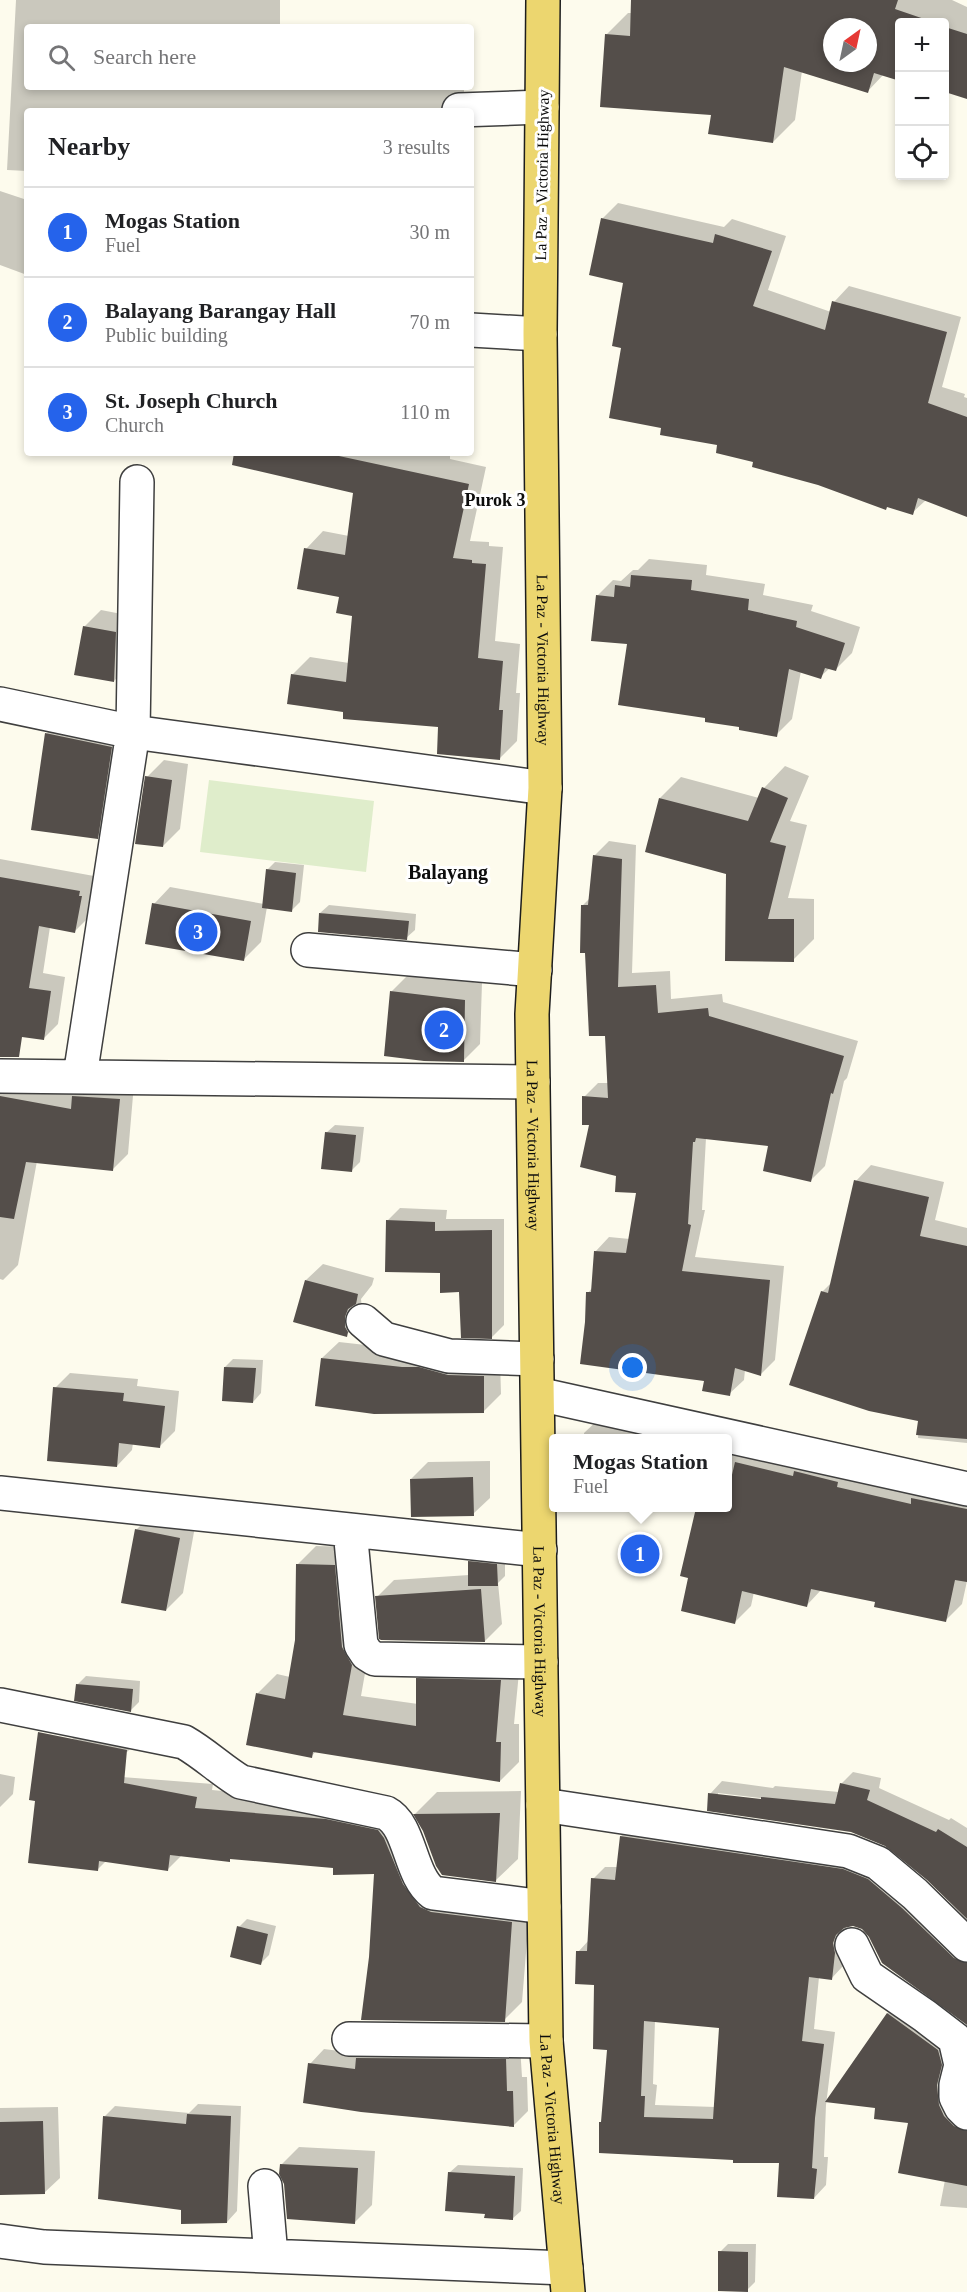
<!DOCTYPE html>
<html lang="en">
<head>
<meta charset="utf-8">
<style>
  body { margin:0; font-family:"Times New Roman",serif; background:#f2f2f2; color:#202124 }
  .controls { position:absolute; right:18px; top:18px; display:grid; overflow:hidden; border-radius:6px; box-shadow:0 3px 9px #0003 }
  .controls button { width:54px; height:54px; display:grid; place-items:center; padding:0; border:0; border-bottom:2px solid #e0e0e0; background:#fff; color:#202124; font:30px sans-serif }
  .compass { position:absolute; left:823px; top:18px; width:54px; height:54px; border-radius:50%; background:#fff; box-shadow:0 3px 9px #0003; rotate:33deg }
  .you { position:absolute; left:633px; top:1368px; width:21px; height:21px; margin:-15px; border:4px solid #fff; border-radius:50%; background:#1a73e8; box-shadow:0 0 0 9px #1a73e833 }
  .badge { display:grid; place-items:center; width:39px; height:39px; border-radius:50%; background:#2563eb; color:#fff; font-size:20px; font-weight:700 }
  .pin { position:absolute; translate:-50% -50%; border:3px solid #fff; box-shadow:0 2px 6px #0006 }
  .popup { position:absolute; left:549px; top:1434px; width:183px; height:78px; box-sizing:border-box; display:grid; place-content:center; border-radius:6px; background:#fff; filter:drop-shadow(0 2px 4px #0005); font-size:20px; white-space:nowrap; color:#757577 }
  .popup b { font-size:22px; color:#202124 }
  .popup::after { content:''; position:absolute; left:50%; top:100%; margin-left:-12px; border:12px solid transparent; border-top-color:#fff }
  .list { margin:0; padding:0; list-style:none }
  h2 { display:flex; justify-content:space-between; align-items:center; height:78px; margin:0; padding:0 24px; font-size:26px }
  h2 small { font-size:20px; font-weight:400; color:#757577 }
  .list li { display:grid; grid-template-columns:39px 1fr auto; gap:18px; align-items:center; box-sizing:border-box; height:90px; padding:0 24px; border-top:2px solid #e0e0e0 }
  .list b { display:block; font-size:22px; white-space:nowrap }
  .list p { margin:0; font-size:20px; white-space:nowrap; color:#757577 }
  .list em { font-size:20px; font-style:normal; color:#757577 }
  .icon { flex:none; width:33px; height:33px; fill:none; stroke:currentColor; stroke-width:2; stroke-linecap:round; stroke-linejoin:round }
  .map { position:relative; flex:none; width:967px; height:2292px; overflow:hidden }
  .search { position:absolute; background:#fff; box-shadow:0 3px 9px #0003; left:24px; top:24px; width:450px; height:66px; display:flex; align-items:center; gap:15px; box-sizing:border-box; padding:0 21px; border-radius:6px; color:#757577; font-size:22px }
  .panel { position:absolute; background:#fff; box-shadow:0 3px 9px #0003; left:24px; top:108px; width:450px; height:348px; border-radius:6px }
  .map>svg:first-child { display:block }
  .pitch { fill:#dfedcb }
  .shadow { fill:#0003; fill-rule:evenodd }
  .building { fill:#544e4a; fill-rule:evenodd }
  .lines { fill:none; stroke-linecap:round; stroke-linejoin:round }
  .minor-casing { stroke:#3f3f3f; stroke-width:36 }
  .major-casing { stroke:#1d1d1d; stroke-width:36 }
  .minor { stroke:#fff; stroke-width:33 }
  .major { stroke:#ecd66f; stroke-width:33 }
  .labels { text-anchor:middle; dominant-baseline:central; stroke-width:6; stroke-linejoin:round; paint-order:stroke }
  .street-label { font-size:16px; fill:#0c0c0c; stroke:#fff }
  .neighbourhood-label { font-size:18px; font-weight:bold; fill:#0c0c0c; stroke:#fff }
  .quarter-label { font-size:20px; font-weight:bold; fill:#0c0c0c; stroke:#fff }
</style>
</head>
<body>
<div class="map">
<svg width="967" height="2292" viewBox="0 0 967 2292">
  <rect width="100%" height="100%" fill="#fdfbed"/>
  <!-- pitch -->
  <path class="pitch" d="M 209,780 L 374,801 L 366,872 L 200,852 Z"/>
  <!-- shadow -->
  <path class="shadow" d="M 16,0 L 280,0 L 280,27 L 27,27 L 27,87 L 464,87 L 464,111 L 27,111 L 27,171 L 7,170 Z
    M 632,0 L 952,0 L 967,7 L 967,98 L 944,91 L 944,22 L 900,22 L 884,74 L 867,92 L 802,71 L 795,120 L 773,142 L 712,114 L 606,35 L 628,13 L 632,13 ZM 832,27 L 868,27 L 868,63 L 832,63 Z
    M 0,191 L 27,200 L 27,275 L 0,265 Z
    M 618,203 L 724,227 L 732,219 L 786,236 L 768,290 L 831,312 L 834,302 L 849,286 L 961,317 L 942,387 L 965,394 L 964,397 L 967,398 L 967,515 L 926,500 L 912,513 L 755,461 L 719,444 L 663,427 L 623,347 L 625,281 L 602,219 Z
    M 282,453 L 450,453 L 450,459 L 486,467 L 470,541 L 489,542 L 489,546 L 503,547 L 495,641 L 520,644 L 516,693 L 520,693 L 517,741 L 500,758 L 440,726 L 345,711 L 292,675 L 310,657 L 349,663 L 354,614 L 306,549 L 323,531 L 349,536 L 355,492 Z
    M 649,559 L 707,565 L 706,575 L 765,584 L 763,595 L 813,605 L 811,611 L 860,627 L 852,653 L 836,669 L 830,668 L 820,677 L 801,671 L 792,719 L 776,735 L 707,717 L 628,643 L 597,596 L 613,580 L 621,581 L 633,570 L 638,570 Z
    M 101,610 L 132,616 L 130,664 L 114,681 L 84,627 Z
    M 62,719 L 126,732 L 112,822 L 97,837 L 46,734 Z
    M 164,760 L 188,764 L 180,829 L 163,846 L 147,777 Z
    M 785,766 L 809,776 L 790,821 L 807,825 L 788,898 L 814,899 L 814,939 L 793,960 L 728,873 L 660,798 L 681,777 L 759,798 L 764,788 Z
    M 609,841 L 636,845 L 632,973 L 670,971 L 671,999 L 722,994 L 723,1002 L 858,1041 L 847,1078 L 844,1081 L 825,1166 L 810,1181 L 770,1144 L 706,1138 L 702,1210 L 705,1210 L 695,1257 L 784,1266 L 775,1360 L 760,1375 L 745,1370 L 744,1380 L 729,1394 L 705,1380 L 588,1293 L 592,1288 L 595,1252 L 609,1237 L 630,1239 L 638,1191 L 618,1174 L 591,1124 L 584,1097 L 598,1083 L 609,1083 L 607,1034 L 583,905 L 590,898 L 594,856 Z
    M 0,859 L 94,876 L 93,881 L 96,882 L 90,916 L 75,931 L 50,927 L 43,973 L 65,977 L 58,1024 L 43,1039 L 15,1035 L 0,1055 Z
    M 275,862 L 304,865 L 300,902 L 292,910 L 267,907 L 261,942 L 244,959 L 154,904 L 170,887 L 264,904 L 267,870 Z
    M 329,905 L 416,914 L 415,930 L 406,938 L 320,913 Z
    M 408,975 L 482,983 L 480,1044 L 463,1061 L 391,992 Z
    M 0,1072 L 134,1084 L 128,1154 L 113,1169 L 37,1161 L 18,1265 L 3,1280 L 0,1279 Z
    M 335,1125 L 364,1127 L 360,1162 L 352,1170 L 326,1133 Z
    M 871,1165 L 944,1182 L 935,1220 L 967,1228 L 967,1443 L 918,1438 L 919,1419 L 822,1292 L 832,1282 L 856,1181 Z
    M 400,1208 L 447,1210 L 446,1219 L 504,1219 L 504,1325 L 492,1337 L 460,1291 L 388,1220 Z
    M 323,1264 L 374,1278 L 372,1285 L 361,1299 L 363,1318 L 346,1335 L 306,1280 Z
    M 339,1342 L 500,1360 L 501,1394 L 484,1411 L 322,1358 Z
    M 233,1359 L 263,1360 L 261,1393 L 253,1402 L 225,1367 Z
    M 70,1373 L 138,1379 L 137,1386 L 179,1391 L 175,1431 L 160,1446 L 133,1443 L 132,1450 L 117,1466 L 55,1388 Z
    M 601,1417 L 690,1438 L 584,1438 L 584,1433 Z
    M 727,1448 L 967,1490 L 967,1581 L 962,1604 L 946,1620 L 877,1600 L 822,1589 L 807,1605 L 754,1592 L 751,1606 L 735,1622 L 689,1577 L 697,1512 L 662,1508 L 727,1508 Z
    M 490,1461 L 490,1498 L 473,1514 L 411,1479 L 428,1462 Z
    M 153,1513 L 196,1521 L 183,1593 L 166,1610 L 136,1530 Z
    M 316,1546 L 353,1547 L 370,1645 L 361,1696 L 418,1704 L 417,1679 L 436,1660 L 520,1662 L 514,1724 L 519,1724 L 519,1762 L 500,1781 L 316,1751 L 311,1757 L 248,1744 L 258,1693 L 277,1674 L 290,1677 L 296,1640 L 297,1565 Z
    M 478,1554 L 505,1557 L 505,1576 L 498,1583 L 502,1624 L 485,1641 L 377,1597 L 394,1580 L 469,1575 L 469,1562 Z
    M 86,1676 L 140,1681 L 139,1702 L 130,1711 L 77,1685 Z
    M 80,1731 L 135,1744 L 127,1752 L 72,1739 Z
    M 57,1772 L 213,1784 L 212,1790 L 345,1802 L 396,1813 L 438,1889 L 530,1904 L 522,2002 L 504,2020 L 370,1957 L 376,1873 L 335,1867 L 232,1858 L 229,1860 L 182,1855 L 167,1870 L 106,1861 L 97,1870 Z
    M 853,1772 L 881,1778 L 879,1788 L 949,1820 L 951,1818 L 967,1828 L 967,1917 L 929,1879 L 891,1847 L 851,1831 L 710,1794 L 722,1781 L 773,1788 L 775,1786 L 839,1792 L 841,1784 ZM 718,1793 L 768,1799 L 768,1802 L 718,1796 Z
    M 0,1774 L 15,1777 L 13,1794 L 0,1807 Z
    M 521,1791 L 518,1859 L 496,1880 L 424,1831 L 415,1814 L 437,1792 Z
    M 633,1824 L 856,1858 L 967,1947 L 967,2023 L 863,1928 L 854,1925 L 846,1926 L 843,1966 L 831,1979 L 819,1977 L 814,2029 L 835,2032 L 826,2105 L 824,2157 L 828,2157 L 826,2185 L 814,2198 L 781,2161 L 735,2159 L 603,2120 L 609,2048 L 596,1983 L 578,1952 L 589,1940 L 593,1879 L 605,1867 L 618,1867 L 621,1836 ZM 655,2021 L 721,2027 L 716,2107 L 655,2105 L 657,2085 L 653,2084 Z
    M 247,1919 L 276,1926 L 269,1955 L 261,1963 L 239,1927 Z
    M 900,2001 L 950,2038 L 967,2114 L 967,2208 L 940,2206 L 945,2180 L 909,2122 L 877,2106 L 828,2101 L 888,2013 Z
    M 520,2045 L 522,2077 L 527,2077 L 528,2111 L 513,2126 L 310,2064 L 324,2049 L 363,2054 Z
    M 198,2104 L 241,2106 L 237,2211 L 227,2222 L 182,2209 L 105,2116 L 115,2106 L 189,2113 Z
    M 58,2107 L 60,2178 L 44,2193 L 0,2193 L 0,2108 Z
    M 299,2147 L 375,2151 L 372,2205 L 355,2222 L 282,2164 Z
    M 458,2165 L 523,2168 L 521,2211 L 512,2219 L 486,2213 L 449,2173 Z
    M 728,2244 L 756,2244 L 755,2282 L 747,2290 L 720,2252 Z"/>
  <!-- building -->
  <path class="building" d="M 631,0 L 898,0 L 895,9 L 933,22 L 900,22 L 900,81 L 874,73 L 868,93 L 784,67 L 773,143 L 708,134 L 711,115 L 600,107 L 605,34 L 630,36 ZM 832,27 L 868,27 L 868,63 L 832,63 Z
    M 945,27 L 967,34 L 967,99 L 945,92 Z
    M 601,218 L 713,243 L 715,234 L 772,251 L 753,306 L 825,330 L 832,301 L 947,332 L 928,403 L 967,417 L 967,517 L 918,498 L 913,515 L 887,507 L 886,510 L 818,485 L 752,467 L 753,462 L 716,453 L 717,445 L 660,435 L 661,428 L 609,418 L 621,348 L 612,346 L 623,283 L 589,275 Z
    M 234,453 L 325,453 L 469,484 L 453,558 L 472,560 L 472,563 L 486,564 L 478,658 L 503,661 L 499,710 L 503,710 L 500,760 L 437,754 L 438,727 L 343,719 L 343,712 L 287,704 L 291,674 L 346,682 L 352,616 L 336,613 L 339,597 L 297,589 L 304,548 L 345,555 L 353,493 L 232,465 Z
    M 631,575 L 692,580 L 691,590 L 749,599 L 748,610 L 797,621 L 796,627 L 845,643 L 836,671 L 825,668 L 821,679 L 789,669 L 777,737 L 739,730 L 739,727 L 705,722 L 705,718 L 618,705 L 627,644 L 591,641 L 596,595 L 614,597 L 615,585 L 630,587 Z
    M 83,626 L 116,632 L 114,682 L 74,675 Z
    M 45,733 L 112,747 L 98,839 L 31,830 Z
    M 145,776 L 172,780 L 163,847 L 135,844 Z
    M 762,787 L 788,798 L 770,842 L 786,846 L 768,919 L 794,919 L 794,962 L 725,961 L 726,874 L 645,852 L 659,798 L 748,821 Z
    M 593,855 L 622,859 L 618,987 L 656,985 L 658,1013 L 708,1008 L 709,1016 L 844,1056 L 833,1094 L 831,1093 L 811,1182 L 763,1171 L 768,1146 L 696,1138 L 695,1142 L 693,1142 L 688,1224 L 691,1225 L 682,1271 L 770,1280 L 761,1376 L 735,1368 L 730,1396 L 702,1391 L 704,1381 L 580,1364 L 585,1322 L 586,1292 L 591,1292 L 594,1251 L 626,1253 L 636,1193 L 615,1192 L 616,1176 L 580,1167 L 589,1125 L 582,1125 L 582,1096 L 608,1098 L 605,1036 L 589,1036 L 585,953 L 580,953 L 581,905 L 588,905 Z
    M 266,869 L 296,873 L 292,912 L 262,908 Z
    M 0,877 L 80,891 L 79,896 L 82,896 L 75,933 L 39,926 L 29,988 L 51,991 L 44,1040 L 22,1037 L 19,1057 L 0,1057 Z
    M 152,903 L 251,921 L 244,961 L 145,944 Z
    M 319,913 L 409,921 L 407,940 L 318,932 Z
    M 390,991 L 465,1000 L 464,1062 L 424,1061 L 384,1056 Z
    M 0,1096 L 71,1109 L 72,1096 L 120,1099 L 113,1171 L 26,1162 L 14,1219 L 0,1217 Z
    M 325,1132 L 356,1135 L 352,1172 L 321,1169 Z
    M 854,1180 L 929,1197 L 920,1236 L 967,1246 L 967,1439 L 916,1435 L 918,1421 L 869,1411 L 789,1385 L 821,1291 L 828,1293 Z
    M 386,1220 L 435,1222 L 435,1231 L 492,1230 L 492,1339 L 461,1338 L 459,1292 L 440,1293 L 440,1273 L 385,1272 Z
    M 305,1280 L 358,1294 L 356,1304 L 348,1309 L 345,1317 L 345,1327 L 348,1332 L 347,1337 L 293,1322 Z
    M 321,1358 L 402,1367 L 419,1367 L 448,1375 L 484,1376 L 484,1413 L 374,1414 L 315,1406 Z
    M 224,1367 L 256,1368 L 253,1403 L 222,1401 Z
    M 53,1387 L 124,1393 L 123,1401 L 165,1406 L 160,1448 L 119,1443 L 117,1467 L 47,1461 Z
    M 735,1462 L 793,1476 L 794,1471 L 838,1482 L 837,1487 L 911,1504 L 911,1498 L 967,1509 L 967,1582 L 955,1580 L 946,1622 L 874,1607 L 875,1602 L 811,1589 L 807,1607 L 742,1591 L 735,1624 L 681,1611 L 688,1578 L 680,1576 L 696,1508 L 727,1508 L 727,1496 Z
    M 473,1477 L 474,1516 L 411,1517 L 410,1479 Z
    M 135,1529 L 180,1538 L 166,1611 L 121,1603 Z
    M 468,1561 L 497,1564 L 498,1586 L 468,1586 Z
    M 296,1564 L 335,1565 L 342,1647 L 352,1665 L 343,1715 L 416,1726 L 416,1678 L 501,1680 L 496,1742 L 501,1742 L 500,1782 L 313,1752 L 312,1758 L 246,1745 L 256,1693 L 285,1699 L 295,1640 Z
    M 481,1589 L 485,1642 L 381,1640 L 379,1639 L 375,1596 Z
    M 76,1684 L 133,1689 L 131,1712 L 74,1701 Z
    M 38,1732 L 127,1750 L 124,1783 L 197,1797 L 195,1808 L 326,1819 L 378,1830 L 384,1838 L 403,1884 L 420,1907 L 431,1912 L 512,1922 L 505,2022 L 361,2020 L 369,1957 L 374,1874 L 333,1875 L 333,1868 L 230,1859 L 230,1862 L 170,1855 L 168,1871 L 99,1861 L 98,1871 L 28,1863 L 35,1801 L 29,1800 Z
    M 840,1783 L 870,1790 L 867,1800 L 936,1832 L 938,1829 L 967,1847 L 967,1919 L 927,1880 L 885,1846 L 851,1832 L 707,1811 L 708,1793 L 761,1799 L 761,1797 L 835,1804 Z
    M 500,1813 L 496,1882 L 442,1875 L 436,1866 L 423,1831 L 413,1814 Z
    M 620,1836 L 843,1869 L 868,1879 L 902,1908 L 954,1958 L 967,1963 L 967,2025 L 882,1963 L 869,1937 L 862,1929 L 853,1926 L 844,1928 L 836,1935 L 833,1943 L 835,1953 L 832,1980 L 809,1977 L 802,2041 L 824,2044 L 815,2118 L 812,2168 L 817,2169 L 814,2199 L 777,2197 L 779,2163 L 733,2163 L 733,2160 L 599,2153 L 599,2122 L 601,2122 L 607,2050 L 593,2049 L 594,1985 L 575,1984 L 576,1951 L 587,1951 L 591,1878 L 615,1880 ZM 644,2021 L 719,2028 L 713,2119 L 644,2117 L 645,2096 L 641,2096 Z
    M 237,1926 L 268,1934 L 261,1965 L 230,1957 Z
    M 887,2013 L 938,2050 L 942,2065 L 937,2085 L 939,2105 L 944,2116 L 954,2126 L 967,2131 L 967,2186 L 898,2173 L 908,2123 L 874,2119 L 875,2108 L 825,2102 Z
    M 356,2058 L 506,2059 L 507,2091 L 513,2091 L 514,2127 L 361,2112 L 303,2103 L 308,2063 L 355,2069 Z
    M 187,2114 L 231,2116 L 227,2223 L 181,2224 L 181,2210 L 98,2199 L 103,2116 L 186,2124 Z
    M 43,2121 L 45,2194 L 0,2195 L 0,2122 Z
    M 280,2164 L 358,2168 L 355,2224 L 287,2219 L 284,2184 L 279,2174 Z
    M 448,2172 L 515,2176 L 513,2220 L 484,2218 L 485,2214 L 445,2211 Z
    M 718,2251 L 748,2252 L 748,2292 L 718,2291 Z"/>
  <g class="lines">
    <!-- minor casing -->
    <g class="minor-casing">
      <path id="minor" d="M 459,110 L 542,107
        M 471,330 L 540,334
        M 0,704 L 133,732 L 545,788
        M 308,950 L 535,970
        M 0,1076 L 533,1082
        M 80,1076 L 133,732 L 137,482
        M 363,1321 L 384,1339 L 449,1356 L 537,1359
        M 538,1394 L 967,1489
        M 0,1493 L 540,1550
        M 350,1530 L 361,1645 L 367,1654 L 375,1659 L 541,1662
        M 0,1705 L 184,1742 C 205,1754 221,1770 241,1782 L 386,1813 C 411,1826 409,1875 433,1893 L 544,1907
        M 543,1805 L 848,1851 L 878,1863 L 915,1894 L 967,1945
        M 852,1945 L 867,1976 L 925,2016 L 955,2039 L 961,2065 L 956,2085 L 956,2097 L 961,2107 L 967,2113
        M 349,2039 L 546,2041
        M 265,2186 L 271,2256
        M 0,2241 L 44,2247 L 566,2268"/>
    </g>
    <!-- major casing -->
    <g class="major-casing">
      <g id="major">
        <path id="s1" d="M 543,0 L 540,334 L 545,788 L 532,1014 L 546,2041 L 568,2292"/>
      </g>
    </g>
    <!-- minor -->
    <use href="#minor" class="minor"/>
    <!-- major -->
    <use href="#major" class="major"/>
  </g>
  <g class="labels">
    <!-- street labels -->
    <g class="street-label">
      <text transform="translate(542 175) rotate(-89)">La Paz - Victoria Highway</text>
      <text stroke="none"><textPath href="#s1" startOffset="660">La Paz - Victoria Highway</textPath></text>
      <text stroke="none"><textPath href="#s1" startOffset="1146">La Paz - Victoria Highway</textPath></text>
      <text stroke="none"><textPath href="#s1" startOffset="1632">La Paz - Victoria Highway</textPath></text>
      <text stroke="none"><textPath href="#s1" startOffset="2120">La Paz - Victoria Highway</textPath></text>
    </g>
    <!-- neighbourhood labels -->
    <g class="neighbourhood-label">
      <text x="495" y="500">Purok 3</text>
    </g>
    <!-- quarter labels -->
    <g class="quarter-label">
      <text x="448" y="872">Balayang</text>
    </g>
  </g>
</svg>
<div class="controls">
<button>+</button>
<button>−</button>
<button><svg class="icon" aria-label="locate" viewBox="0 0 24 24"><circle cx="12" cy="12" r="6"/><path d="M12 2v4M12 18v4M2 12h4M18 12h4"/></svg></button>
</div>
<svg class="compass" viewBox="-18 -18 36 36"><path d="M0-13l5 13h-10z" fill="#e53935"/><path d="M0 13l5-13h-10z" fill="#757577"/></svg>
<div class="you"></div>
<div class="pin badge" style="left:640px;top:1554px">1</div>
<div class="popup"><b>Mogas Station</b>Fuel</div>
<div class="pin badge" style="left:444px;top:1030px">2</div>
<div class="pin badge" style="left:198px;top:932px">3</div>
<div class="search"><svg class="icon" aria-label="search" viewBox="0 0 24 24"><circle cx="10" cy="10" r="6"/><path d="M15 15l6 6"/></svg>Search here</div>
<section class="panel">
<h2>Nearby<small>3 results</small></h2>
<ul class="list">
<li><span class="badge">1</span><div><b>Mogas Station</b><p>Fuel</p></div><em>30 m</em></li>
<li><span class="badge">2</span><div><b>Balayang Barangay Hall</b><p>Public building</p></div><em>70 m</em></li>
<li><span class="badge">3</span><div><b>St. Joseph Church</b><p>Church</p></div><em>110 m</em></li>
</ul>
</section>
</div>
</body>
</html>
